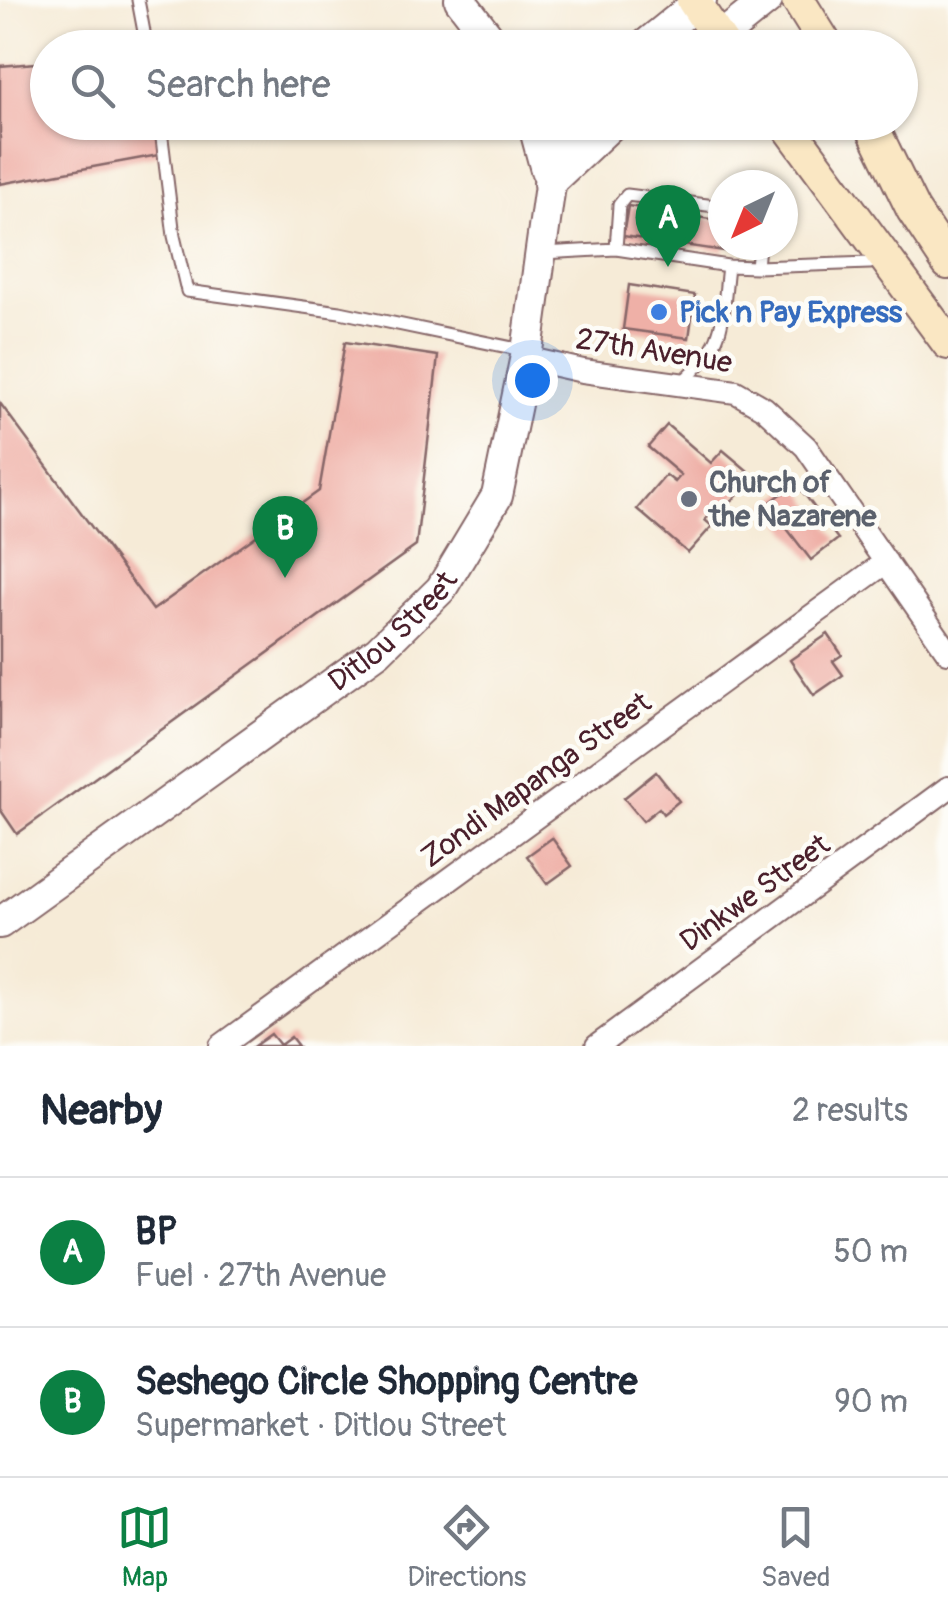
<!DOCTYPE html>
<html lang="en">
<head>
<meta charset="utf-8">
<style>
  body { margin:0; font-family:Pangolin,sans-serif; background:#f6f6f7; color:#1f2937 }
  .compass { position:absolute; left:708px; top:170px; width:90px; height:90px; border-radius:50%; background:#fff; box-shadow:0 2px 8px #0004; rotate:223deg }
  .you { position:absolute; left:532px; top:380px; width:35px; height:35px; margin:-25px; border:8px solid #fff; border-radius:50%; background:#1a73e8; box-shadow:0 0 0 15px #1a73e833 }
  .badge { display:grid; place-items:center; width:65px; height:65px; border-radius:50%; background:#0b8043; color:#fff; font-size:32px; font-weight:700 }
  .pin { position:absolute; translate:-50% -82px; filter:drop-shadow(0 2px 5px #0008) }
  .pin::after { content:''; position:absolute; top:52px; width:35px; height:30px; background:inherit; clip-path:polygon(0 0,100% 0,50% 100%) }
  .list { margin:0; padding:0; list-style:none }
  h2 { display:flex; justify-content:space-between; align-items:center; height:130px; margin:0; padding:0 40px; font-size:42px }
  h2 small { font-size:32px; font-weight:400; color:#747a83 }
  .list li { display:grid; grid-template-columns:65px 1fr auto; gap:30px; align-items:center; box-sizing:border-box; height:150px; padding:0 40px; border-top:2px solid #e0e1e3 }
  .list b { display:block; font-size:38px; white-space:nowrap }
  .list p { margin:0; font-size:32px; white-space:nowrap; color:#747a83 }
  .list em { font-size:32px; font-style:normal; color:#747a83 }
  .icon { flex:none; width:55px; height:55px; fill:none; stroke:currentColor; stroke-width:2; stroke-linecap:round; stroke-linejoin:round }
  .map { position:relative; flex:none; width:948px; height:1046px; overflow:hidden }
  .search { position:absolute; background:#fff; box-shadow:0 2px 8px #0004; left:30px; right:30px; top:30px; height:110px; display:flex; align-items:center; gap:25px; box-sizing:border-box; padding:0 35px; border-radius:55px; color:#747a83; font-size:38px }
  .sheet { height:430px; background:#fff }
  nav { display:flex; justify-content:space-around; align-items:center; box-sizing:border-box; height:140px; border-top:2px solid #e0e1e3; background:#fff; font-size:28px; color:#747a83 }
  nav a { display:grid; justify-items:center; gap:5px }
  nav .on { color:#0b8043 }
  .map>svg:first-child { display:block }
  .building { fill:#efb0a7 }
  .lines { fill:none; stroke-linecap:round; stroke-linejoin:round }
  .service-casing { stroke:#866667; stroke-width:15 }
  .minor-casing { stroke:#866667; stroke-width:26 }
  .tertiary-casing { stroke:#866667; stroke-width:34 }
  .secondary-casing { stroke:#866667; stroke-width:36 }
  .service { stroke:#fff; stroke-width:11 }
  .minor { stroke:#fff; stroke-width:22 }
  .tertiary { stroke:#fff; stroke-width:30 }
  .secondary { stroke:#fae7c3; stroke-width:32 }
  .shop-dot { fill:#3f7fe0; stroke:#fdfcf7; stroke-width:4 }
  .worship-dot { fill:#6b7280; stroke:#fdfcf7; stroke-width:4 }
  .labels { text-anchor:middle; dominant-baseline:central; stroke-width:9; stroke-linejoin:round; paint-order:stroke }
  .shop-label { font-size:30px; font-weight:bold; fill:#366cbe; stroke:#fdfcf7; text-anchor:start }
  .street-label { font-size:30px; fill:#4a1f2b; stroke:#fdfcf7 }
  .worship-label { font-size:30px; font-weight:bold; fill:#5b616d; stroke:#fdfcf7; text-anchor:start }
</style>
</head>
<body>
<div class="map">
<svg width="948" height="1046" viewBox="0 0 948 1046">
  <rect width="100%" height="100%" fill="#fdfcf7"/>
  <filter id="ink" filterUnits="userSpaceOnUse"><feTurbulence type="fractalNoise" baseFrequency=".01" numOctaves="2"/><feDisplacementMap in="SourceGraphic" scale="20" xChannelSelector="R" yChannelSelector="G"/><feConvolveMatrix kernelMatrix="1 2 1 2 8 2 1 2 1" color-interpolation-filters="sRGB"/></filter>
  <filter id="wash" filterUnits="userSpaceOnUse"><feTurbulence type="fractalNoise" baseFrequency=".0048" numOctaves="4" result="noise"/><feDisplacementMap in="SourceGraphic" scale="40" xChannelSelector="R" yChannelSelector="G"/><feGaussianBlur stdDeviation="2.25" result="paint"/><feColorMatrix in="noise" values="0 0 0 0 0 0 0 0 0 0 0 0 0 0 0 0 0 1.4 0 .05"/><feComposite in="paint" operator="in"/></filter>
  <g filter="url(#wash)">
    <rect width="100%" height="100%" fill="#f6ebd7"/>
    <g id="blocks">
      <!-- building -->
      <path class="building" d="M 48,62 L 48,122 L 158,122 L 164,154 L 0,184 L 0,66 Z
        M 628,206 L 723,221 L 724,251 L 623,236 Z
        M 629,285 L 695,295 L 689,338 L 623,329 Z
        M 345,342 L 438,356 L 416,546 L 17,834 L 0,809 L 0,403 L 153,610 L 319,491 Z
        M 667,425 L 711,463 L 723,450 L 748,471 L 737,484 L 742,489 L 718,517 L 712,512 L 705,520 L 712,526 L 688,553 L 637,509 L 666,475 L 675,482 L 681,475 L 648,447 Z
        M 796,483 L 838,539 L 811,560 L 768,504 Z
        M 828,634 L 842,655 L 833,661 L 843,675 L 814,695 L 790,660 Z
        M 656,772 L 679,801 L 663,814 L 659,808 L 643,821 L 624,798 Z
        M 552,838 L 572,866 L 547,884 L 527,856 Z
        M 271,1034 L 280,1045 L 291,1037 L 298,1046 L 254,1046 Z"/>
    </g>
  </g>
  <g filter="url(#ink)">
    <use href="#blocks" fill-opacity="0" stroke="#866667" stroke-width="2.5"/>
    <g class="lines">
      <!-- service casing -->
      <g class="service-casing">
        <path id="service" d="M 138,0 L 147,48
          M 160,122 L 174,236 L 187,291 L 340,312 L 527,351
          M 616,249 L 619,205 L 627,195 L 723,207
          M 543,253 L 616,249 L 728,266 L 757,267 L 870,263 L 883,259
          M 757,267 L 759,245
          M 682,382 C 728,341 721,324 728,266"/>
      </g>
      <!-- minor casing -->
      <g class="minor-casing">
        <path id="minor" d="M 525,358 L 583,371 L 736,392 L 764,408 L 806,447 L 948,652
          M 221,1046 L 886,562
          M 597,1046 L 948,788"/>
      </g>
      <!-- tertiary casing -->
      <g class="tertiary-casing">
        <g id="tertiary">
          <path d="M 460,0 L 497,48"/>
          <path d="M 642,48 L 701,0"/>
          <path d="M 707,48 L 767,0"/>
          <path d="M 533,122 L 546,170"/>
          <path d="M 549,183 L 614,122"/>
          <path id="s1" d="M 0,923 L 378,651 L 441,589 L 497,496 L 527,351 L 556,142 L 569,122"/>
        </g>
      </g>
      <!-- secondary casing -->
      <g class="secondary-casing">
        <path id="secondary" d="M 693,0 L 725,48
          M 798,0 L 828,48
          M 785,122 L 948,343
          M 870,122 L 913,210 L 948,263"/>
      </g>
      <!-- service -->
      <use href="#service" class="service"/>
      <!-- minor -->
      <use href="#minor" class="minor"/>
      <!-- tertiary -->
      <use href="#tertiary" class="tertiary"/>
      <!-- secondary -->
      <use href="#secondary" class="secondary"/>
    </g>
  </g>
  <!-- markers -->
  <circle class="shop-dot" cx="659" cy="312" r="10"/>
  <circle class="worship-dot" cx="689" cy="499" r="10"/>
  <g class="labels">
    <!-- shop labels -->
    <g class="shop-label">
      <text x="679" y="312">Pick n Pay Express</text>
    </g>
    <!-- street labels -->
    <g class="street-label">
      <text transform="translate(654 351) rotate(9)">27th Avenue</text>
      <text stroke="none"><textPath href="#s1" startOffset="490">Ditlou Street</textPath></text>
      <text transform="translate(536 780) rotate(-36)">Zondi Mapanga Street</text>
      <text transform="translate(755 893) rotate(-36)">Dinkwe Street</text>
    </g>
    <!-- worship labels -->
    <g class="worship-label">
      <text x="709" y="482">Church of<tspan x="709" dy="34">the Nazarene</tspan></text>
    </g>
  </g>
</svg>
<svg class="compass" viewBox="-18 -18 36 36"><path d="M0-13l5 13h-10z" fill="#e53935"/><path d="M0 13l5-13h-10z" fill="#747a83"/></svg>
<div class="you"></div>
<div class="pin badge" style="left:668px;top:267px">A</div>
<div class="pin badge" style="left:285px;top:578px">B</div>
<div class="search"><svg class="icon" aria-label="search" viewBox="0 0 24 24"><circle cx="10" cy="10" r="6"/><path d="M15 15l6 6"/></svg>Search here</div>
</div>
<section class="sheet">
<h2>Nearby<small>2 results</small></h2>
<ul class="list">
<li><span class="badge">A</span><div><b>BP</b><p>Fuel · 27th Avenue</p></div><em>50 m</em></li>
<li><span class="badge">B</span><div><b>Seshego Circle Shopping Centre</b><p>Supermarket · Ditlou Street</p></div><em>90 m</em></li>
</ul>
</section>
<nav>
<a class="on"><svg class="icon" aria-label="map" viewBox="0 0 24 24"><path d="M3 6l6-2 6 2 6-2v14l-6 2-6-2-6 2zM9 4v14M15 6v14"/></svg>Map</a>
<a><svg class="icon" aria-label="directions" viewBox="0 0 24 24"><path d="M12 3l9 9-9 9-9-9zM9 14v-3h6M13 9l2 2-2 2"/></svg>Directions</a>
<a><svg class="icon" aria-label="saved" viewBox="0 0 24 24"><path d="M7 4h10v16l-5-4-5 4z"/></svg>Saved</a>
</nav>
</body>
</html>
